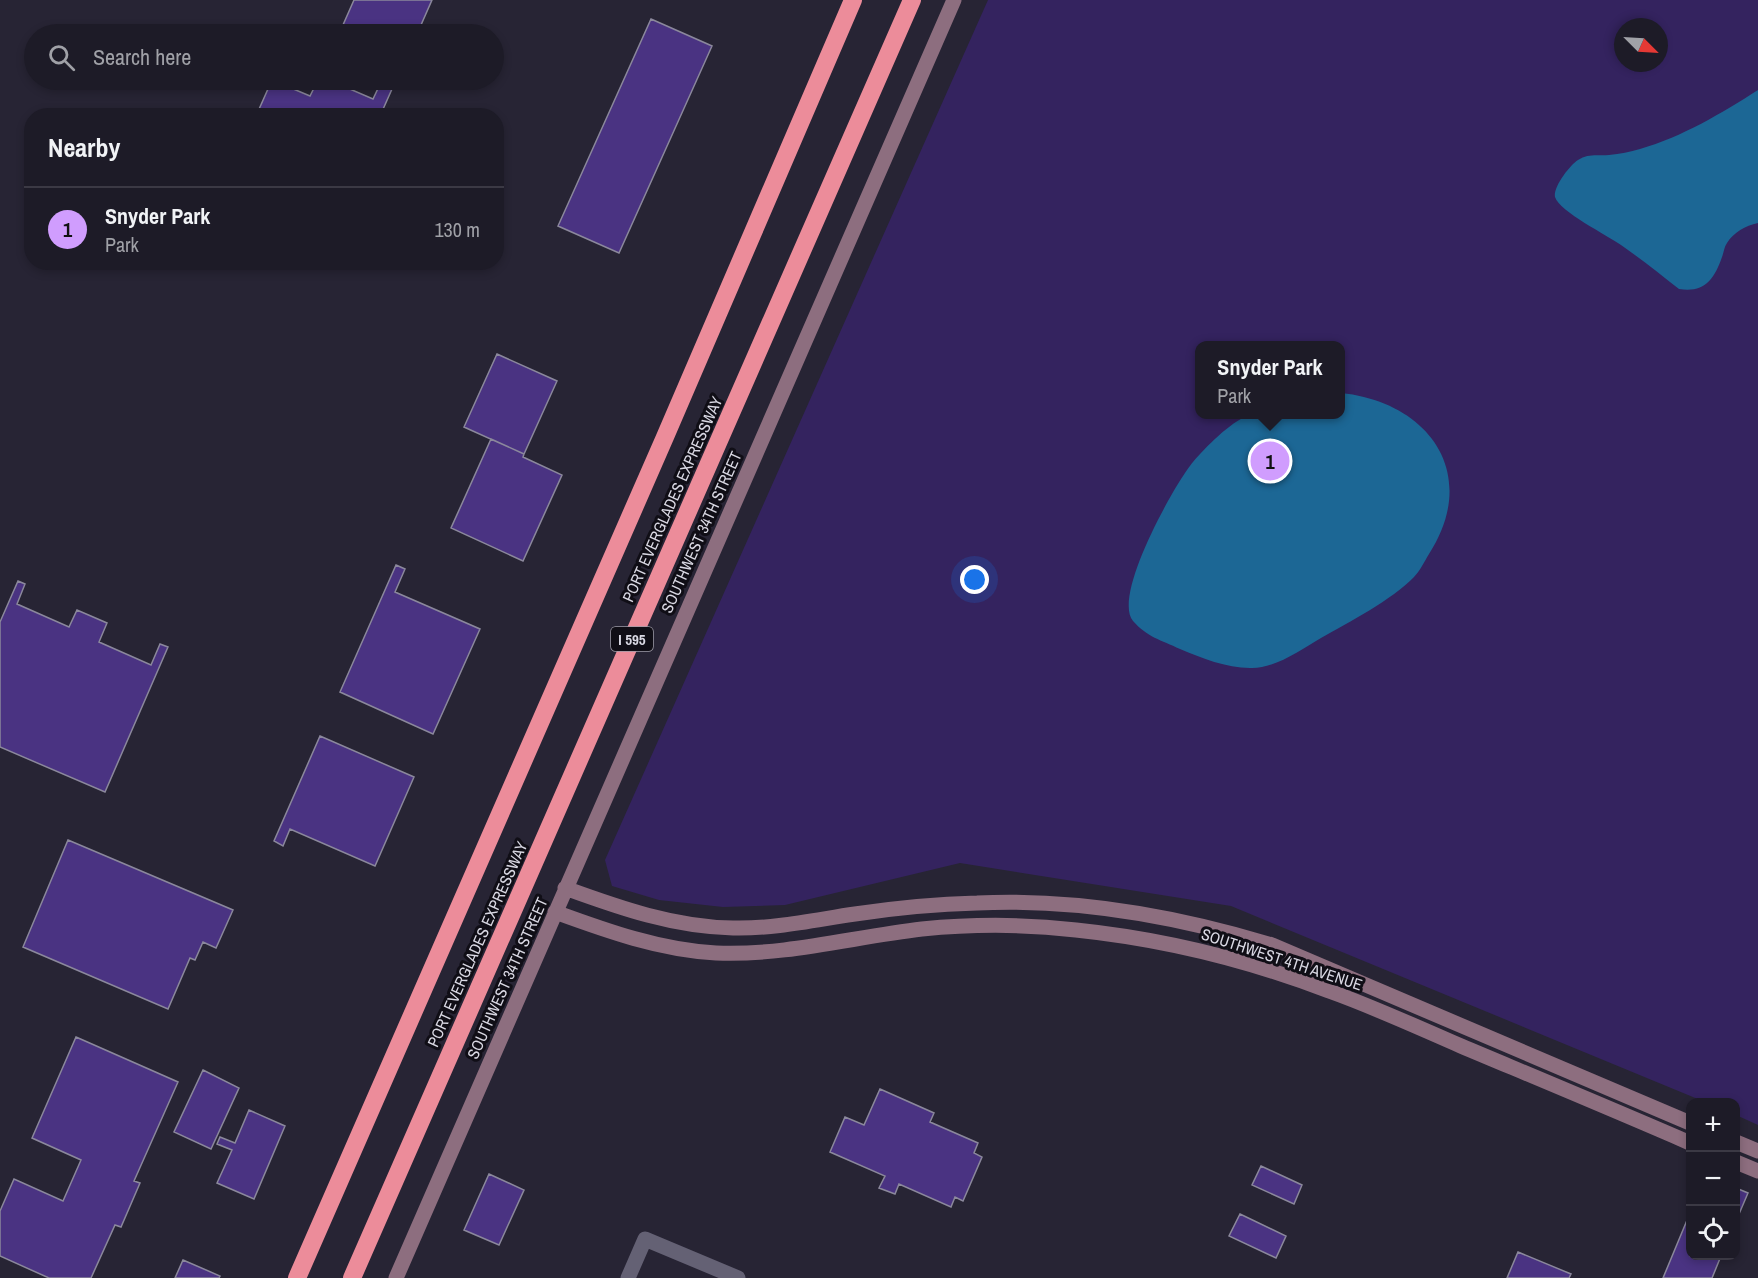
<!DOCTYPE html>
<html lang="en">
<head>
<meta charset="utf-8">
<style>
  body { margin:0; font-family:"Archivo Narrow",sans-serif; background:#2a2833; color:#f1f3f6 }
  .controls { position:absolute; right:18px; bottom:18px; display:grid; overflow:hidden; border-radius:12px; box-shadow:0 3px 9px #0003 }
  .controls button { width:54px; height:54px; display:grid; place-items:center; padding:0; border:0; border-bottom:2px solid #3b3944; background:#1d1b27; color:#f1f3f6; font:30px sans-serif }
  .compass { position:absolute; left:1614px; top:18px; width:54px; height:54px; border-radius:50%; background:#1d1b27; box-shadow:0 3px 9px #0003; rotate:114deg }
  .you { position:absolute; left:975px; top:580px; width:21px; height:21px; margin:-15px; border:4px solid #fff; border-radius:50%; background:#1a73e8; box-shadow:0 0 0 9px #1a73e833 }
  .badge { display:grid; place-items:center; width:39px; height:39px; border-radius:50%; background:#d09dfe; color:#111; font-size:20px; font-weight:700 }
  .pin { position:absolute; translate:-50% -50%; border:3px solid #fff; box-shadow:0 2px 6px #0006 }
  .popup { position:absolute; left:1195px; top:341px; width:150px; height:78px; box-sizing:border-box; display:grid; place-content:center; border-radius:12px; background:#1d1b27; filter:drop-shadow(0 2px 4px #0005); font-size:20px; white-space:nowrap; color:#a0a1a7 }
  .popup b { font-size:22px; color:#f1f3f6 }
  .popup::after { content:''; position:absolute; left:50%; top:100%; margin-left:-12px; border:12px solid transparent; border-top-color:#1d1b27 }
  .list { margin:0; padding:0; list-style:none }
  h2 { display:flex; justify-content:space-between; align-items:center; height:78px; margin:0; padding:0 24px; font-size:26px }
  h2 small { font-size:20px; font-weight:400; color:#a0a1a7 }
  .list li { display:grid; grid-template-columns:39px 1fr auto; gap:18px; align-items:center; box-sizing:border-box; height:84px; padding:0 24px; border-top:2px solid #3b3944 }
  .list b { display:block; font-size:22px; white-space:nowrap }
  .list p { margin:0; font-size:20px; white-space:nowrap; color:#a0a1a7 }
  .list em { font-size:20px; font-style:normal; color:#a0a1a7 }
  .icon { flex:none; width:33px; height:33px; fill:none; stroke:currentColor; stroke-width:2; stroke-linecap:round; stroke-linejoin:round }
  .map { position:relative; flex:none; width:1758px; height:1278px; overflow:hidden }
  .search { position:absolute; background:#1d1b27; box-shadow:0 3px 9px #0003; left:24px; top:24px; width:480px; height:66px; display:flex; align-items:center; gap:15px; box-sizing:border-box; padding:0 21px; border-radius:33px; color:#a0a1a7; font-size:22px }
  .panel { position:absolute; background:#1d1b27; box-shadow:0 3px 9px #0003; left:24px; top:108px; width:480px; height:162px; border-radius:24px }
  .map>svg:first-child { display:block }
  .green { fill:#34235f; fill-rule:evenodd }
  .water { fill:#1c6795 }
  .building { fill:#4a3382; stroke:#8b889c; stroke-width:1.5 }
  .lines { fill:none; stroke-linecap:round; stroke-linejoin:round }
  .street { stroke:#646174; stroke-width:15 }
  .secondary { stroke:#8d6e7f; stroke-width:15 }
  .highway { stroke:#ec8c9a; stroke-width:18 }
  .labels { text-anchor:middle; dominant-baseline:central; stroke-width:6; stroke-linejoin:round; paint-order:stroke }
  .shield { fill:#100e16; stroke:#9d9ba6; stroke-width:1.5 }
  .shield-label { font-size:15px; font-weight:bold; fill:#d9d8e3 }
  .street-label { font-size:16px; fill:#d9d8e3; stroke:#100e16 }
</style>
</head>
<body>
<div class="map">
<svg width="1758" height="1278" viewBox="0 0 1758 1278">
  <rect width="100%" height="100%" fill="#272434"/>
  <!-- green -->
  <path class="green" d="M 988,0 L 1758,0 L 1758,1125 L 1736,1115 L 1736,1102 L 1705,1102 L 1231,906 L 960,863 L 785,905 L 723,907 L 659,900 L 612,886 L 605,860 ZM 1623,27 L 1659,27 L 1659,63 L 1623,63 ZM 1200,346 L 1340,346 L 1340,414 L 1200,414 Z"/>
  <!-- water -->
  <path class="water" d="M 1758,90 L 1758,223 C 1745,226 1734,232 1727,243 C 1724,247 1724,252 1722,257 C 1714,280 1704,293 1679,289 C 1660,274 1641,259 1621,245 C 1607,235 1560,212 1555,197 C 1553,187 1570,165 1578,160 C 1588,153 1598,156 1609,155 C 1620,154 1630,152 1640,149 C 1682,137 1722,113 1758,90 Z
    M 1341,393 C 1428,402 1481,473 1429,554 C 1424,562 1420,571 1414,577 C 1392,600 1349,622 1321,638 C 1300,650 1275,669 1250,668 C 1226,668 1202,658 1180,649 C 1161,640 1147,637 1133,621 C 1112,596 1174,485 1193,462 C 1206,447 1229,423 1249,415 C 1255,413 1265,414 1271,414 C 1294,414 1317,414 1340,414 Z"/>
  <!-- building -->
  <path class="building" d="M 354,0 L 432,0 L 417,34 L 339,34 Z
    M 651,19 L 712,46 L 619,253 L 558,226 Z
    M 272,80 L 310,96 L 318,80 L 329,80 L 373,99 L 382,80 L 396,80 L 380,116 L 256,116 Z
    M 497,354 L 557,381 L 524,454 L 464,427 Z
    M 491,439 L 524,454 L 523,457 L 562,475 L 523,561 L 451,528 Z
    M 396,565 L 405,569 L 395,592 L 480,629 L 433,734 L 340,692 Z
    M 18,581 L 25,584 L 17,604 L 69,627 L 77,610 L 107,623 L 99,642 L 151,665 L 160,644 L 168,647 L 105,792 L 0,747 L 0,622 Z
    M 320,736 L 414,777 L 375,866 L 290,829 L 283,846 L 274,841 Z
    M 68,840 L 233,910 L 216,948 L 203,942 L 195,960 L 190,958 L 168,1009 L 23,947 Z
    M 76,1037 L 178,1082 L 134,1181 L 140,1183 L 121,1227 L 115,1225 L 91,1278 L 49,1278 L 0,1256 L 0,1211 L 14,1179 L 63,1201 L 81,1160 L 32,1138 Z
    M 203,1070 L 239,1088 L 211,1149 L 174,1132 Z
    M 880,1089 L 934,1113 L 930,1122 L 978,1143 L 974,1153 L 982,1157 L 963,1201 L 955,1197 L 951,1207 L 899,1184 L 895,1194 L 879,1188 L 885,1176 L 830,1152 L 845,1117 L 864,1125 Z
    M 249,1110 L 285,1126 L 254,1199 L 217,1183 L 232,1150 L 217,1144 L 220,1137 L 235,1143 Z
    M 1261,1166 L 1302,1185 L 1294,1204 L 1252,1185 Z
    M 489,1174 L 524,1190 L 499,1245 L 464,1230 Z
    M 1736,1188 L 1748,1193 L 1736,1221 Z
    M 1690,1213 L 1690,1256 L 1721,1256 L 1712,1278 L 1663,1278 Z
    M 1240,1214 L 1286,1236 L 1276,1258 L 1229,1236 Z
    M 1518,1252 L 1571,1274 L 1569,1278 L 1507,1278 Z
    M 183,1260 L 220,1276 L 219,1278 L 175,1278 Z"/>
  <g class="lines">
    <!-- street -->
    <path class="street" d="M 628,1278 L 645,1239 L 738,1278"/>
    <!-- secondary -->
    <path class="secondary" d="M 565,888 C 620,908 674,927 733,928 C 774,929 814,920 855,914 C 895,908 936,904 977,903 C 1078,898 1176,916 1272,945 L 1690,1123
      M 555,912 C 607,931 660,950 716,953 C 785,956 853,937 922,929 C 973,924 1025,924 1076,930 C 1163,939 1248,960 1329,991 C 1374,1007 1417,1027 1461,1046 C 1537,1078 1614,1110 1690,1143
      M 1736,1142 L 1758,1151
      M 1736,1162 L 1758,1171
      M 396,1278 L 954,0"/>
    <!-- highway -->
    <path class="highway" d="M 297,1278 L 665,437 L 853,0
      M 352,1278 L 912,0"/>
  </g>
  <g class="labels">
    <!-- shield labels -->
    <rect class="shield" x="611" y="627" width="42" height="24" rx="4.5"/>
    <g class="shield-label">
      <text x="632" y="639">I 595</text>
    </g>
    <!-- street labels -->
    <g class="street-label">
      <text transform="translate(672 499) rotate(-66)">PORT EVERGLADES EXPRESSWAY</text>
      <text transform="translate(701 532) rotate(-66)">SOUTHWEST 34TH STREET</text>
      <text transform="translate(477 944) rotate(-66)">PORT EVERGLADES EXPRESSWAY</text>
      <text transform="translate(1282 959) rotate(18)">SOUTHWEST 4TH AVENUE</text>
      <text transform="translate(507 978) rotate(-66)">SOUTHWEST 34TH STREET</text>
    </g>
  </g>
</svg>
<div class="controls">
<button>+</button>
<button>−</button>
<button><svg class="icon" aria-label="locate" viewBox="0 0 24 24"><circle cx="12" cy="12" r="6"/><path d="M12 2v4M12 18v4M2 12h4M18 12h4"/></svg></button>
</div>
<svg class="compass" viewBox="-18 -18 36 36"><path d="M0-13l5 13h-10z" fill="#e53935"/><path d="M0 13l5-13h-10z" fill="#a0a1a7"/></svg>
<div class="you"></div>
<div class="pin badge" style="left:1270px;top:461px">1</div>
<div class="popup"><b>Snyder Park</b>Park</div>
<div class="search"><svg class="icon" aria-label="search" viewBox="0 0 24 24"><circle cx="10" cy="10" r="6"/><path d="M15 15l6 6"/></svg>Search here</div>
<section class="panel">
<h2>Nearby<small></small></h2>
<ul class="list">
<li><span class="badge">1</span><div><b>Snyder Park</b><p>Park</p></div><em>130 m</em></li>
</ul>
</section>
</div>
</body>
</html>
